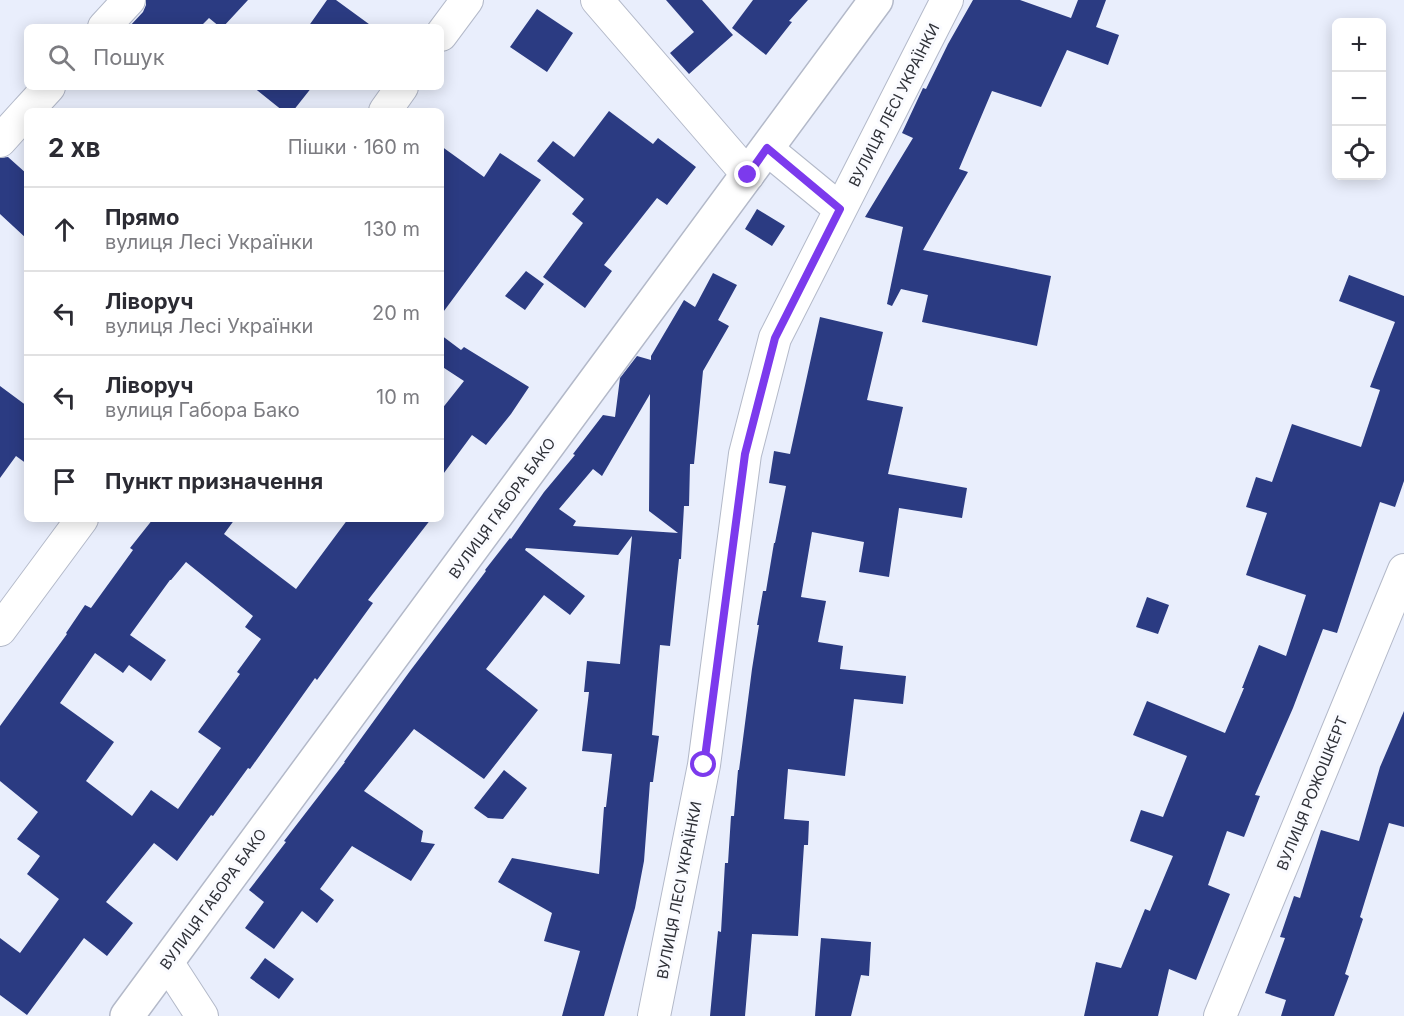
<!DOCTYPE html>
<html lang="uk">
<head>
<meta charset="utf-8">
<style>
  body { margin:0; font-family:Inter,sans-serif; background:#f2f2f3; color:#2b2b33 }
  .controls { position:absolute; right:18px; top:18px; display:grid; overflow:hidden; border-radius:9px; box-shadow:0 3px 15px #0003 }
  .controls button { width:54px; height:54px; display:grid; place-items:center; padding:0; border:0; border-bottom:2px solid #e1e1e2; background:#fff; color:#2b2b33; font:30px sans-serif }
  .stop { position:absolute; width:18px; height:18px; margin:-14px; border:4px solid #7c3aed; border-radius:50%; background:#fff }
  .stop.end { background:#7c3aed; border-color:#fff; box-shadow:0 2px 6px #0008 }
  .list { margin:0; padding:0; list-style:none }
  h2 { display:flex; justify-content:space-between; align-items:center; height:78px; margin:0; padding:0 24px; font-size:26px }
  h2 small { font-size:20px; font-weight:400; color:#7c7c81 }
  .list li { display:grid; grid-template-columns:39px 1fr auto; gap:18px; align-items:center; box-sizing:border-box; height:84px; padding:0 24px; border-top:2px solid #e1e1e2 }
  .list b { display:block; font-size:22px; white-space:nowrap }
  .list p { margin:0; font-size:20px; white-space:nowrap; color:#7c7c81 }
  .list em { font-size:20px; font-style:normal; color:#7c7c81 }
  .icon { flex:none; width:33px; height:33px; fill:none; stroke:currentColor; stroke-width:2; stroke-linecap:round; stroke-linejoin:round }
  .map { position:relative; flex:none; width:1404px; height:1016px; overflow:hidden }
  .search { position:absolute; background:#fff; box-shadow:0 3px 15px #0003; left:24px; top:24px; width:420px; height:66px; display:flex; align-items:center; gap:15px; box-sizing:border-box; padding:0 21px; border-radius:9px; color:#7c7c81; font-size:22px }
  .panel { position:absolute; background:#fff; box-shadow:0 3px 15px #0003; left:24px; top:108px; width:420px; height:414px; border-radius:9px }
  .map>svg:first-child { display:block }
  .building { fill:#2b3b82; fill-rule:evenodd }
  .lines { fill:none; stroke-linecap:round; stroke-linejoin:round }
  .minor-casing { stroke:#b3b9c9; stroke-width:34 }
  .tertiary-casing { stroke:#b3b9c9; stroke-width:36 }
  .minor { stroke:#fff; stroke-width:32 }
  .tertiary { stroke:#fff; stroke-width:33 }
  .route { stroke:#7c3aed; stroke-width:8 }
  .labels { text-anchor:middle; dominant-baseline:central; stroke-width:6; stroke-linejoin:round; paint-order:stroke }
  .street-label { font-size:15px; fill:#2f3138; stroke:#fafbff }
</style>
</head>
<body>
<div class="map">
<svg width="1404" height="1016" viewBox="0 0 1404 1016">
  <rect width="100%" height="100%" fill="#e9eefc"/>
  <!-- building -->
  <path class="building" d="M 146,0 L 248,0 L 223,27 L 220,27 L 209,18 L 200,27 L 129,27 L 143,12 L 146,5 Z
    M 327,0 L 336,0 L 373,27 L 308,27 Z
    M 666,0 L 702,0 L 733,35 L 689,74 L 670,53 L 694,32 Z
    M 753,0 L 808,0 L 789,21 L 792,22 L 766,55 L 732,28 Z
    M 973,0 L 1020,0 L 1071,18 L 1078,0 L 1106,0 L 1096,27 L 1119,35 L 1108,65 L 1067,50 L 1041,107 L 992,91 L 959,169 L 968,172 L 923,250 L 1051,276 L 1037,346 L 922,322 L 928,295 L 901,289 L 892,306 L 887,304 L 903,227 L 865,217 L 913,138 L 902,133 L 923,88 L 926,89 L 948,44 Z
    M 537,9 L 573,33 L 547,72 L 510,47 Z
    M 253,87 L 312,87 L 293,111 L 283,111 Z
    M 609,111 L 653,144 L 658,138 L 696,167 L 667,205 L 657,198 L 604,265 L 612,271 L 585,308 L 543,277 L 583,223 L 572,214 L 584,199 L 537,161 L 553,141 L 574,157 Z
    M 441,146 L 484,177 L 500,153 L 541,180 L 441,315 Z
    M 8,157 L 27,174 L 27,239 L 0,214 L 0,158 Z
    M 757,209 L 785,226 L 772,246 L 745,229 Z
    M 526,271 L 544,284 L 525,310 L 505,296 Z
    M 713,273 L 737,285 L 718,320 L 729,326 L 703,371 L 694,464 L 690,464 L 689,506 L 684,506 L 681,559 L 679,559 L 670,646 L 660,645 L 652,735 L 659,736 L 653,782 L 650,782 L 644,861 L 635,908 L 604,1016 L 562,1016 L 580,951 L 544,941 L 552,913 L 498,882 L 512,858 L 599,874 L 604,807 L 606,807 L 612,754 L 582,751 L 589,692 L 584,692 L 587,661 L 620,664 L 632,536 L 618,555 L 526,548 L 525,550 L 585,596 L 570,615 L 544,595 L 486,669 L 538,710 L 484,779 L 414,729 L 364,791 L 423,831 L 421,842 L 435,844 L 411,881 L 352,846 L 320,889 L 334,900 L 317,923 L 302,911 L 274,949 L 245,928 L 264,902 L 249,890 L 286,842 L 284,841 L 345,762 L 344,762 L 410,671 L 486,571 L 485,570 L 510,538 L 511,539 L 544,492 L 575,455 L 573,454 L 603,415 L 615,417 L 620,378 L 637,356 L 651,360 L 651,356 L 684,300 L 695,307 ZM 650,394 L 649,511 L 678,533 L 573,526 L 576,521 L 559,509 L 593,469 L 602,476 Z
    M 1349,275 L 1404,296 L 1404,481 L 1395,507 L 1380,502 L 1337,633 L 1323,629 L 1293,708 L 1255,795 L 1260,796 L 1244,837 L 1227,831 L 1208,885 L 1230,894 L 1196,980 L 1169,969 L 1158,1016 L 1084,1016 L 1096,962 L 1121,968 L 1145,909 L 1150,911 L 1173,856 L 1130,841 L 1141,810 L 1163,817 L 1187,756 L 1133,735 L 1147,701 L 1225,733 L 1244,688 L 1242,688 L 1259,645 L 1286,656 L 1306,595 L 1246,575 L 1267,513 L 1246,507 L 1256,477 L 1272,482 L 1292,424 L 1361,447 L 1380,390 L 1370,387 L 1395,322 L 1339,301 Z
    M 820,317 L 883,332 L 867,400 L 903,407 L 888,474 L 967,488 L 962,518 L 899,508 L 889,577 L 859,572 L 864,542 L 812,532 L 801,597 L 826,601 L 818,642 L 843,646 L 840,669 L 906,676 L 903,704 L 854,699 L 845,776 L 788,769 L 784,819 L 809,821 L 808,845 L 804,845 L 798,936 L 752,934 L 745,1016 L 710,1016 L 718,931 L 721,932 L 725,863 L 728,863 L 731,816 L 734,816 L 738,770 L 739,770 L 752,669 L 759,625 L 757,625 L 763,591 L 766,591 L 774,543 L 775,543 L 786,486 L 769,483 L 774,451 L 790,454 Z
    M 441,335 L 461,350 L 464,347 L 529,387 L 511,414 L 486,445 L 472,435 L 441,477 L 441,410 L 464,381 L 441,366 Z
    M 0,386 L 27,406 L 27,464 L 16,456 L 0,478 Z
    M 153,519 L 235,519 L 224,534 L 296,589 L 348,519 L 431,519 L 368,600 L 373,603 L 317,680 L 315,678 L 250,769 L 248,768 L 213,816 L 211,815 L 177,861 L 154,843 L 106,902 L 133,923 L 107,956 L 84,938 L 27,1015 L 0,995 L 0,938 L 20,953 L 59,899 L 27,874 L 40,856 L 17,839 L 38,812 L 0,781 L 0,726 L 67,634 L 66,633 L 85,605 L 91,608 L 133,550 L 130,548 ZM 186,562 L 253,616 L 245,627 L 261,639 L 237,672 L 240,674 L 198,732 L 221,748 L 178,809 L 151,790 L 132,816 L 86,781 L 114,742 L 60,703 L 95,653 L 123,673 L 129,665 L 151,681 L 166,660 L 130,635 L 170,580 L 171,580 Z
    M 1147,597 L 1169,605 L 1158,634 L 1136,627 Z
    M 1404,711 L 1404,827 L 1389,823 L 1360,917 L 1363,919 L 1345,974 L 1349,976 L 1334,1016 L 1281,1016 L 1286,1000 L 1265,993 L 1285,938 L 1280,937 L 1294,896 L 1300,898 L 1321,830 L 1359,841 L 1380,767 Z
    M 504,770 L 527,788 L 503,819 L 488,818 L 474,808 Z
    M 821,938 L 871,942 L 869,976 L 861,975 L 851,1016 L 815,1016 Z
    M 265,958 L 294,979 L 279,999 L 250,978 Z"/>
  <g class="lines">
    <!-- minor casing -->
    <g class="minor-casing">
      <path id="minor" d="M 597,0 L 748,175
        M 104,27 L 129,0
        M 441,35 L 467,0
        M 27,111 L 49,87
        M 385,111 L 402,87
        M 0,141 L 27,111
        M 767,149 L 840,209
        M 0,630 L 82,519
        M 167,962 L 202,1016
        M 654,1016 L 704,765 L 745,454 L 775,338 L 947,0
        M 1220,1016 L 1404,570"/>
    </g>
    <!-- tertiary casing -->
    <g class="tertiary-casing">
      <path id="tertiary" d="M 127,1016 L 876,0"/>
    </g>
    <!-- minor -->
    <use href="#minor" class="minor"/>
    <!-- tertiary -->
    <use href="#tertiary" class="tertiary"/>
  </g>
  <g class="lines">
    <!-- route -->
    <path class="route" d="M 704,765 L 745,454 L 775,338 L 840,209 L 767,148 L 748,175"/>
  </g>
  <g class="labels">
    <!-- street labels -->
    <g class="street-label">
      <text transform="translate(894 105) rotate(-63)">ВУЛИЦЯ ЛЕСІ УКРАЇНКИ</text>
      <text transform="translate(502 508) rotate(-54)">ВУЛИЦЯ ГАБОРА БАКО</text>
      <text transform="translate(1312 793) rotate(-68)">ВУЛИЦЯ РОЖОШКЕРТ</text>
      <text transform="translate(679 890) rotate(-79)">ВУЛИЦЯ ЛЕСІ УКРАЇНКИ</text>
      <text transform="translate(213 899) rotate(-54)">ВУЛИЦЯ ГАБОРА БАКО</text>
    </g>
  </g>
</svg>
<div class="controls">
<button>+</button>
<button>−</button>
<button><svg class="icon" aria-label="locate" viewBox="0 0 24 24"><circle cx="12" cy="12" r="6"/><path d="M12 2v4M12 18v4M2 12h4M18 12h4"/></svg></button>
</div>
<div class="stop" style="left:704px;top:765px"></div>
<div class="stop end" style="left:748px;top:175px"></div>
<div class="search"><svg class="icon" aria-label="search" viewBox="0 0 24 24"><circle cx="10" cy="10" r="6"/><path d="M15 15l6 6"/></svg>Пошук</div>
<section class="panel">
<h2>2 хв<small>Пішки · 160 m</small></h2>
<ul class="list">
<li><svg class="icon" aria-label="ahead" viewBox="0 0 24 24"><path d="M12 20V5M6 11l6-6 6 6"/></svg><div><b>Прямо</b><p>вулиця Лесі Українки</p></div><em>130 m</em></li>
<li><svg class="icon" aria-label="left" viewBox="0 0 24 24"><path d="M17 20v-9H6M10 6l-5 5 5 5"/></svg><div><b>Ліворуч</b><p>вулиця Лесі Українки</p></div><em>20 m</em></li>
<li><svg class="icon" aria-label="left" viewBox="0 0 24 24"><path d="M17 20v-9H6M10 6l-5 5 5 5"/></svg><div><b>Ліворуч</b><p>вулиця Габора Бако</p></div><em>10 m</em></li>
<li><svg class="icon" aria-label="arrive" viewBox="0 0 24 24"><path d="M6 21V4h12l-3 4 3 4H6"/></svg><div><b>Пункт призначення</b></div></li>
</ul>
</section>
</div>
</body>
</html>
